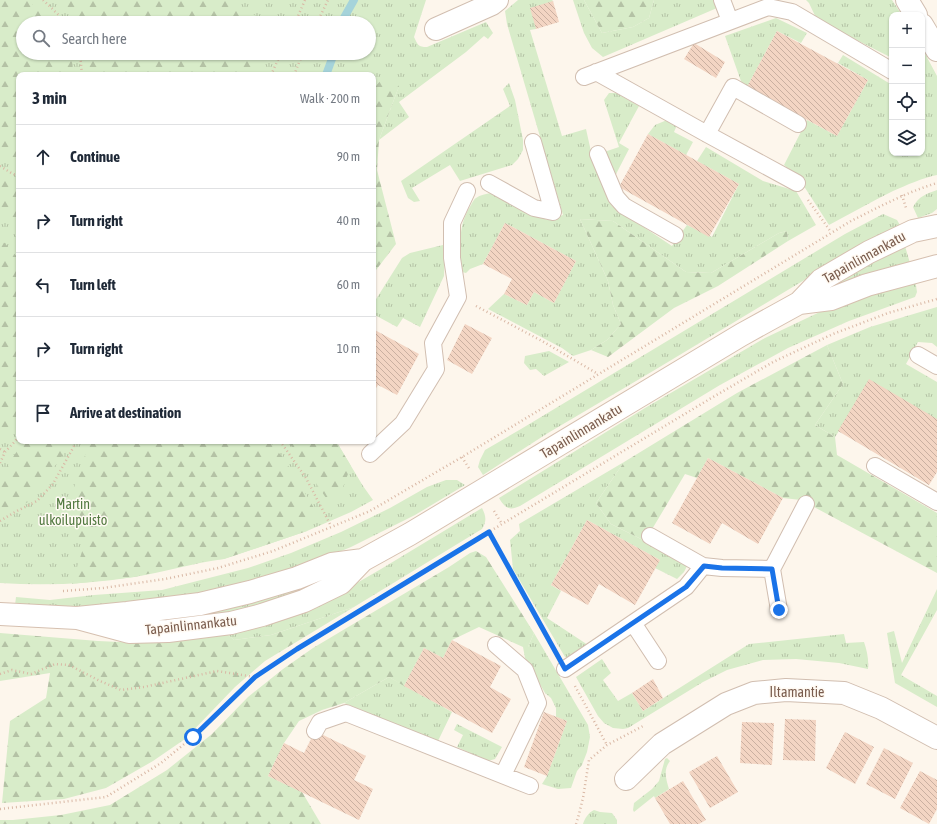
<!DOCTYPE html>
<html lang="en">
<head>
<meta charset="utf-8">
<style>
  body { margin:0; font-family:"Asap Condensed",sans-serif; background:#f6f6f7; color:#1f2937 }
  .controls { position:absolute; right:12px; top:12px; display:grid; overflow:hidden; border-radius:8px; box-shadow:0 1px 3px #0004 }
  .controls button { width:36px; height:36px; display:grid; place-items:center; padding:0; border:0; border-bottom:1px solid #e0e1e3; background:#fff; color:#1f2937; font:20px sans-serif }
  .stop { position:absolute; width:12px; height:12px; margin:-9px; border:3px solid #1a73e8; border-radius:50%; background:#fff }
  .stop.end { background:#1a73e8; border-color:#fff; box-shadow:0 1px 4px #0008 }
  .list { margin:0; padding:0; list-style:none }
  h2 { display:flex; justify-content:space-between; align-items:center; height:52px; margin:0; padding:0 16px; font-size:17px }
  h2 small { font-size:13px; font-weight:400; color:#747a83 }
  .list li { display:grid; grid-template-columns:26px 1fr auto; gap:12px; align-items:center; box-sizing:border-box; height:64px; padding:0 16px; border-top:1px solid #e0e1e3 }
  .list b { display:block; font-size:15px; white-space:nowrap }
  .list em { font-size:13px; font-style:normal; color:#747a83 }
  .icon { flex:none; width:22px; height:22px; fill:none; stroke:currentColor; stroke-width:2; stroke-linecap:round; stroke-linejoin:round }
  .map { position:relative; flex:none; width:937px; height:824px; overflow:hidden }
  .search { position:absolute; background:#fff; box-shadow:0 1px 3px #0004; left:16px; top:16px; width:360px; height:44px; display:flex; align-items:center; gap:10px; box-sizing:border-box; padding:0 14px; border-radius:22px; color:#747a83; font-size:15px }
  .panel { position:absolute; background:#fff; box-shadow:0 1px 3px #0004; left:16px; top:72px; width:360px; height:372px; border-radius:8px }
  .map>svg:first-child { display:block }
  .grass { fill:url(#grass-tufts); fill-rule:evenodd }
  .forest { fill:url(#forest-firs) }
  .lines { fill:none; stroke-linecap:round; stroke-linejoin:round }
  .stream { stroke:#a5d3da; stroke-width:8 }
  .building { fill:url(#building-back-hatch) }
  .lane-casing { stroke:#d1beb0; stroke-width:18 }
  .street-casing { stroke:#d1beb0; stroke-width:24 }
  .secondary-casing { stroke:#d6c0b0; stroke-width:24 }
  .path { stroke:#d9b8a5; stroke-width:2.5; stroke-dasharray:1 3; stroke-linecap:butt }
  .lane { stroke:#fff; stroke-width:16 }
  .street { stroke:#fff; stroke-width:22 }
  .secondary { stroke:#fff; stroke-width:22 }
  .route { stroke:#1a73e8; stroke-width:5 }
  .labels { text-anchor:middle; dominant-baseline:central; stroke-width:3; stroke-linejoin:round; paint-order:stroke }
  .street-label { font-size:14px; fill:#7a5c4d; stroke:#fffaf3 }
  .park-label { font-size:14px; fill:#537a41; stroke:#fffaf3 }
</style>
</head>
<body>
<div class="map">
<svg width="937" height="824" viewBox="0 0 937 824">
  <defs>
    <pattern id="grass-tufts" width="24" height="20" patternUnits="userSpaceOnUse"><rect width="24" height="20" fill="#d8ecc9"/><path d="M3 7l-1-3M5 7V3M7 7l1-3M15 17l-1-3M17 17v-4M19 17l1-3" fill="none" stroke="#b4c2a5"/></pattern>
    <pattern id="forest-firs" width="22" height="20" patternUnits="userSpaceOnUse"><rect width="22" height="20" fill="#d8ecc9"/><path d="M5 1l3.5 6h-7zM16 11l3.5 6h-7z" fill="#b4c2a5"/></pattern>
    <pattern id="building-back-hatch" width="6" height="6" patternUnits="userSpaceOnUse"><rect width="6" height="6" fill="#f3d5c3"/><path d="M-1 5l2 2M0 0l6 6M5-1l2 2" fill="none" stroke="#cab0a1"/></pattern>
  </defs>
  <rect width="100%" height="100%" fill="#fdf6ec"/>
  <!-- grass -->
  <path class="grass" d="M 0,0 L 426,0 L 414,37 C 418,45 418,47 427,47 L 486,22 L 493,33 L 488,39 L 484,36 L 466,52 L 399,102 L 409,117 L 379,140 L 399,86 L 373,145 L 373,75 L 19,75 L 19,441 L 336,441 L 363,486 L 373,500 L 351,512 L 307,531 L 224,559 C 193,563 164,572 134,577 C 89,584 45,586 0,583 ZM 23,23 L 369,23 L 369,53 L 23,53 Z
    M 518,0 L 552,0 L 553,1 L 536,29 L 530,30 L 562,136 L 586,129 L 592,156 L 612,206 L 672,246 L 687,225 L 712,237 L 739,184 L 697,161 L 706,147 L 763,181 L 796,191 L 816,225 L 788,241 L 787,231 L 779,233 L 711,273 L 686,272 L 613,221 L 580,219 L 608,281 L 613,305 L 621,324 L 607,340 L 591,350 L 573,356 L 562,348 L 488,309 L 504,294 L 527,305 L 534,292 L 554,303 L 576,261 L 505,223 L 483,264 L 470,269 L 466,273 L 462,272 C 460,249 457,226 471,205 C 472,203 474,199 476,198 C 480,195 486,194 491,193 L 547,220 L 563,215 L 507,24 L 505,11 Z
    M 573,0 L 584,0 L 602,33 L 633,27 L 649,18 L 654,0 L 714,0 L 717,8 L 603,57 L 592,48 L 584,33 Z
    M 806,0 L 892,0 L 902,15 L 892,15 L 892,58 L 817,20 L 809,3 Z
    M 776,18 L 807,33 L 801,43 L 777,31 L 747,87 L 742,84 L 725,36 Z
    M 922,48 L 937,76 L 937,175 C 922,178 907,185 893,191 C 871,202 851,213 829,225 L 798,177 L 784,165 L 807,120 L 837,136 L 868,80 L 838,63 L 843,55 L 892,85 L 892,153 L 922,153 Z
    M 509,83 L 515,100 L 523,140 L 523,150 L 518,159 L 512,165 L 460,181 L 450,165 L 412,188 L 420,201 L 414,202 L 408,198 L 401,181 L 510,106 L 503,89 Z
    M 609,93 L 616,93 L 639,106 L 619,143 L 629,149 L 614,178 L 604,152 L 619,147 L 604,100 Z
    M 667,120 L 677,125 L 674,132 L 693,142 L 686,155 L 648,134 L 655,125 Z
    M 937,190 L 937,209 L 932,213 L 918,218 L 913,207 C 919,196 926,194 937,190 Z
    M 883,214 L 897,220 L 901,227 L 826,267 L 653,371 L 548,433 L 483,475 L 478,467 L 480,460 L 485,450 L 521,429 L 845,234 Z
    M 443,245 L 445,254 L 444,276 L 420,327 L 403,318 L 397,327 L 373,314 L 373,304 L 402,258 L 410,253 Z
    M 905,246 L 910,263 L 827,290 L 825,286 L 840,277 Z
    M 915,279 L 917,292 L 915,297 L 849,321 L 788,348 L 720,385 L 520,506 C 509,511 505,508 499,498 L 645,408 L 765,338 L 824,310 Z
    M 937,307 L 937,347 L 932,343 L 918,342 L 906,364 L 937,382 L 937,419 L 839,431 L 835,437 L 815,425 L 843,384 L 827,345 L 870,327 Z
    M 549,351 L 569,362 L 544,376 L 536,369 L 530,370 L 524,363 L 525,356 Z
    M 624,462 L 596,503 L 611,524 L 645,541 L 687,566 L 684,572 L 677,579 L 655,568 L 660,560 L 587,520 L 551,585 L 561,591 L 547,618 L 588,645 L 569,659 L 565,657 L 513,569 L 510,540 L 520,531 L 519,524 Z
    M 446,480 L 457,480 L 465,485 L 415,515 L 351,547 L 295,570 L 217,591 L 97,607 L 51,607 L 15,605 L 16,597 L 50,600 L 94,595 L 162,590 L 248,568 L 291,553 L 341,532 L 390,508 L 427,487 Z
    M 482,508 C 486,516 487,521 482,529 L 354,607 L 271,635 L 234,640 L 227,634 L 331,598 L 381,569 Z
    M 338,575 L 270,604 L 196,620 L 128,621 Z
    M 937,589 L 937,610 L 901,675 L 937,696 L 937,707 L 895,683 L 887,633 L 894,631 L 902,663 Z
    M 534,633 L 588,725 L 590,737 L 587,752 L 582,765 L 577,771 L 571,788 L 558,789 L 542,784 L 547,776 L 567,721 L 556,717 L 556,708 L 551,698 L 545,693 L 525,658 L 523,647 L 528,647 Z
    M 844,634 L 846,643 L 864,642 C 867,651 869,660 868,669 L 839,663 L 796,659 L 763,660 L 727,670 L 703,682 L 628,728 L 623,729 L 613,728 L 604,723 L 598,716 L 576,677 L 602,659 L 611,673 L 603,680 L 618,701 L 632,693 L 643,711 L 749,644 Z
    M 389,677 L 452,712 L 438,741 L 344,703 Z
    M 457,724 L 502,747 L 495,759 L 488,761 L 457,747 L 463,735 L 454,730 Z
    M 667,758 L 670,761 C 663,770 666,779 669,789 L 655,798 L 654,796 L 634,812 L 633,810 L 634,803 L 652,789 L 659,781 L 665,759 Z
    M 594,810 L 600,812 L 612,813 L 617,820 L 617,824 L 583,824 C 585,818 588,813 594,810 Z"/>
  <!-- forest -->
  <path class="forest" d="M 0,0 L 26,0 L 39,9 L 55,23 L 23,23 L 23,53 L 72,53 L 73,75 L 19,75 L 19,164 L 8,159 L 0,154 Z
    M 57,0 L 239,0 L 236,4 L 268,23 L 76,23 Z
    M 584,0 L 654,0 L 649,18 L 633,27 L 602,33 Z
    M 86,53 L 261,53 L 251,75 L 88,75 Z
    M 383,78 L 399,86 L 379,140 L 377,170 L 396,244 L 373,274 L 373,89 Z
    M 0,176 L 19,186 L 19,227 L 0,211 Z
    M 580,219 L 613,221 L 686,272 L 711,273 L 779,233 L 787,231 L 788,241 L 718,286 L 674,308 L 608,357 L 591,350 L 607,340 L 621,324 L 613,305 L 608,281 Z
    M 0,238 L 19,259 L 19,415 L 0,437 Z
    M 827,345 L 843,384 L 815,425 L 835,437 L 837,455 L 937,513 L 937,573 L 801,500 L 783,498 L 708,458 L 697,478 L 685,474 L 645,541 L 611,524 L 596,503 L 624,462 L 737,393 Z
    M 24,441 L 69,441 L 60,460 L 41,482 L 33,489 L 28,502 L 0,515 L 0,484 L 9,463 Z
    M 90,441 L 269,441 L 284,459 L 314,508 L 314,516 L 307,531 L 224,559 L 210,560 L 134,577 L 72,584 L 84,545 L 67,521 L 72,493 Z
    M 288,441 L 336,441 L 351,466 L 340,495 L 328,501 Z
    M 476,551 L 486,557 L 534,633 L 528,647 L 523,647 L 479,627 L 452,640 L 443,658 L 424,648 L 404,686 L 389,677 L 344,703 L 322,710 L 299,721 L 284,743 L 268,776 L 302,792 L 321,824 L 0,824 L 0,820 L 13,820 L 61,815 L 110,805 L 167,770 L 212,734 L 248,697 L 283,669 L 313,648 L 449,567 L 470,553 Z
    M 354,607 L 265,661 L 235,687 L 185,739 L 153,761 L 106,788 L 64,799 L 2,803 L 10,721 L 46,698 L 50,673 L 0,681 L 0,633 L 98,641 L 141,643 L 187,640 L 227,634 L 234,640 L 271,635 Z"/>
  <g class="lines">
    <!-- stream -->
    <path class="stream" d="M 341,23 L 354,0
      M 326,75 L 333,56 L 333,53"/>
  </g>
  <!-- building -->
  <path class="building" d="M 553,1 L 559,22 L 536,29 L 530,8 Z
    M 777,31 L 868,80 L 837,136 L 747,87 Z
    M 694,43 L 725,62 L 716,78 L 684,59 Z
    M 648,134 L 739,184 L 709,237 L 619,187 Z
    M 505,223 L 576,261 L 554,303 L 534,292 L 527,305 L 504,294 L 512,279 L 483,264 Z
    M 465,324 L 492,338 L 472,374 L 447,360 Z
    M 373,329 L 419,354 L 397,395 L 378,385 L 373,393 Z
    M 869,379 L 937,419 L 937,472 L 929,485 L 838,431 Z
    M 708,458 L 783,498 L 758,544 L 722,523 L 710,544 L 672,523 Z
    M 587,520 L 660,560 L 635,605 L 599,584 L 588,605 L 551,585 Z
    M 452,640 L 501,666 L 490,687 L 511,699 L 492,733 L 404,686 L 424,648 L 443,658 Z
    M 653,679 L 663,698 L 643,711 L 632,693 Z
    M 544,712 L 567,721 L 547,776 L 524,767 Z
    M 785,719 L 816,720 L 815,761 L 783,760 Z
    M 742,722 L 774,723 L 772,765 L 740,763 Z
    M 315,731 L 366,756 L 354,780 L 373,789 L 359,820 L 268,776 L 284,743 L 304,753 Z
    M 845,732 L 874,747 L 855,784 L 826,768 Z
    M 884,748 L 913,763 L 895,799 L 866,784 Z
    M 717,756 L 738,792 L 710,808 L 689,772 Z
    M 920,771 L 937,780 L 937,809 L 929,824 L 900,808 Z
    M 683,781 L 706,820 L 699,824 L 670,824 L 655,798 Z"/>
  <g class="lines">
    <!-- lane casing -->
    <g class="lane-casing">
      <path id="lane" d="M 722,0 L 730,21
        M 596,72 L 707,134 L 797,183
        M 584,77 L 768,7 L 792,12 L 892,71
        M 707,134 L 733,87 L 798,124
        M 598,154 L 616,197 L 624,206 L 675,235
        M 489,183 L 534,208 L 553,212 L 533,142
        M 918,355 L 937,366
        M 370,454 L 403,423 L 436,369 L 433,343 L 458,297 L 452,258 L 452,223 L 467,191
        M 875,466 L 937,502
        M 650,536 L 703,566 L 722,568 L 772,569 L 806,504
        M 772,569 L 779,610
        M 633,623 L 658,661
        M 496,645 L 525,670 L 538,703 L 503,775
        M 565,669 L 686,587 L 703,566
        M 315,731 L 320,722 L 346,713 L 530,786"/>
    </g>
    <!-- street casing -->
    <g class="street-casing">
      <path id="street" d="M 907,0 L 916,15
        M 922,25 L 937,50
        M 436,29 L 492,4 L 497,0
        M 626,779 L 662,744 L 726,704 L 754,693 L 786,690 L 844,693 L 881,708 L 937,738"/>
    </g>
    <!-- secondary casing -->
    <g class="secondary-casing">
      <path id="secondary" d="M 799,303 L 831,299 L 867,285 L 937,266
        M 0,614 L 77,618 L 127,613 L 200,604 L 250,592 L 297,578 L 332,564 L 363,560
        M 77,618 L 129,632 L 168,631 L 231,623 L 262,615 L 304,601 L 341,583 L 363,560 L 410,534 L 741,335 L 799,303 L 821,280 L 869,252 L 913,231 L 937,226"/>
    </g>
    <!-- path -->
    <path class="path" d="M 43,0 L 64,20 L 66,23
      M 295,23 L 305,0
      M 317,23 L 328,0
      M 80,53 L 82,75
      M 271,75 L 281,53
      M 294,75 L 303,53
      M 0,166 L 13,174 L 19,176
      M 902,195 L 906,208
      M 808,200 L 831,232
      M 476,306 L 542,341 L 598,374
      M 280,441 L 306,478 L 331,526
      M 0,449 L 5,452
      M 462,457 L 470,470
      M 0,463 L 5,452 L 19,437
      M 494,511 L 502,524
      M 0,521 L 15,512 L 37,501 L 53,484 L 73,448 L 76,441
      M 489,532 L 555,651
      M 63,591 L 103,588 L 165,579 L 218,568 L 273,551 L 370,511 L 462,457 L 851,221 C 879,207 907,192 937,183
      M 0,674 L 12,670 L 31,674 L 55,664 L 69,665 L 100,681 L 121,690 L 144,687 L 217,671 L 255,677
      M 575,686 L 607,745
      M 0,809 L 106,797 L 161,763 L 199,732 L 255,677 L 297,649 L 502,524 L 708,400 L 773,362 L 833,334 L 888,313 L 937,299
      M 576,824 L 578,818 L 583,798 L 589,760 L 607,745 L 645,725"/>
    <!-- lane -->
    <use href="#lane" class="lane"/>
    <!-- street -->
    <use href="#street" class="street"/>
    <!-- secondary -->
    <use href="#secondary" class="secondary"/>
  </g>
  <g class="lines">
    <!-- route -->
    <path class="route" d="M 193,737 L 255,677 L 297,649 L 489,532 L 565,669 L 686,587 L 704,566 L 722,568 L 772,569 L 779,610"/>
  </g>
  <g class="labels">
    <!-- street labels -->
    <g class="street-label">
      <text transform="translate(864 257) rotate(-29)">Tapainlinnankatu</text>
      <text transform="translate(581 431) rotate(-31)">Tapainlinnankatu</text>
      <text transform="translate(191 625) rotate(-6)">Tapainlinnankatu</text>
      <text x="797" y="692">Iltamantie</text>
    </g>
    <!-- park labels -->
    <g class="park-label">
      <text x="73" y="504">Martin<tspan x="73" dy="16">ulkoilupuisto</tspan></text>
    </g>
  </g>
</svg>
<div class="controls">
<button>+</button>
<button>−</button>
<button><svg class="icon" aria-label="locate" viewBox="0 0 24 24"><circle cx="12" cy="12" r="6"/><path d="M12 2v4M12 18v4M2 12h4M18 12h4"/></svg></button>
<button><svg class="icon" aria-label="layers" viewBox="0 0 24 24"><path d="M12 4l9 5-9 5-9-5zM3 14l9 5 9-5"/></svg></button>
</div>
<div class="stop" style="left:193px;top:737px"></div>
<div class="stop end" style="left:779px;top:610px"></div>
<div class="search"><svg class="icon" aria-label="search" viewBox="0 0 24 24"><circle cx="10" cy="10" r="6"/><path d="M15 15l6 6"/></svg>Search here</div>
<section class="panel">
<h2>3 min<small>Walk · 200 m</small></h2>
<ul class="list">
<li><svg class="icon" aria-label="ahead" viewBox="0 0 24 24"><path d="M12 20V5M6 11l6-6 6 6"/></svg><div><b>Continue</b></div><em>90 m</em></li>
<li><svg class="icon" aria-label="right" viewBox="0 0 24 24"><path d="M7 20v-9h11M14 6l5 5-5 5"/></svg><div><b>Turn right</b></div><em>40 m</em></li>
<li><svg class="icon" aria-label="left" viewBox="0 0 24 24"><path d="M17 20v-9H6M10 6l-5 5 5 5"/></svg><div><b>Turn left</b></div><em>60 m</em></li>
<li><svg class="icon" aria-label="right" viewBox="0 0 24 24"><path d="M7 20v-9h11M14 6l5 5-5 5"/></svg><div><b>Turn right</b></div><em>10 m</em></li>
<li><svg class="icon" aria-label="arrive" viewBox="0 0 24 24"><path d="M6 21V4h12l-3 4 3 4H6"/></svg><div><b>Arrive at destination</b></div></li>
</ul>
</section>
</div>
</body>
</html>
